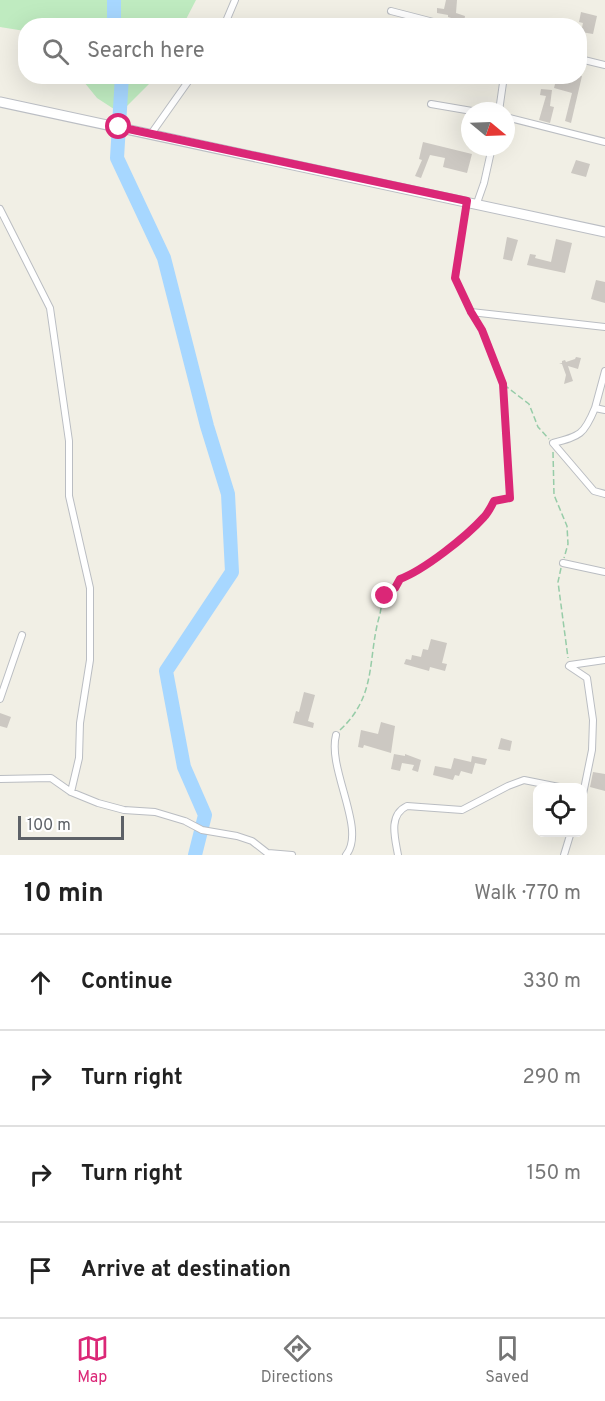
<!DOCTYPE html>
<html lang="en">
<head>
<meta charset="utf-8">
<style>
  body { margin:0; font-family:Overpass,sans-serif; background:#f6f6f6; color:#222 }
  .controls { position:absolute; right:18px; bottom:18px; display:grid; overflow:hidden; border-radius:12px; box-shadow:0 6px 24px #0002 }
  .controls button { width:54px; height:54px; display:grid; place-items:center; padding:0; border:0; border-bottom:2px solid #e0e0e0; background:#fff; color:#222; font:30px sans-serif }
  .compass { position:absolute; left:461px; top:102px; width:54px; height:54px; border-radius:50%; background:#fff; box-shadow:0 6px 24px #0002; rotate:109deg }
  .scale { position:absolute; left:18px; bottom:15px; width:106px; box-sizing:border-box; padding-left:6px; border:3px solid #5d6167; border-top:0; font-size:16px; line-height:21px; white-space:nowrap; color:#5d6167; -webkit-text-stroke:4px #fff; paint-order:stroke }
  .stop { position:absolute; width:18px; height:18px; margin:-14px; border:4px solid #db2777; border-radius:50%; background:#fff }
  .stop.end { background:#db2777; border-color:#fff; box-shadow:0 2px 6px #0008 }
  .list { margin:0; padding:0; list-style:none }
  h2 { display:flex; justify-content:space-between; align-items:center; height:78px; margin:0; padding:0 24px; font-size:26px }
  h2 small { font-size:20px; font-weight:400; color:#767676 }
  .list li { display:grid; grid-template-columns:39px 1fr auto; gap:18px; align-items:center; box-sizing:border-box; height:96px; padding:0 24px; border-top:2px solid #e0e0e0 }
  .list b { display:block; font-size:22px; white-space:nowrap }
  .list em { font-size:20px; font-style:normal; color:#767676 }
  .icon { flex:none; width:33px; height:33px; fill:none; stroke:currentColor; stroke-width:2; stroke-linecap:round; stroke-linejoin:round }
  .map { position:relative; flex:none; width:605px; height:855px; overflow:hidden }
  .search { position:absolute; background:#fff; box-shadow:0 6px 24px #0002; left:18px; right:18px; top:18px; height:66px; display:flex; align-items:center; gap:15px; box-sizing:border-box; padding:0 21px; border-radius:24px; color:#767676; font-size:22px }
  .sheet { height:462px; background:#fff }
  nav { display:flex; justify-content:space-around; align-items:center; box-sizing:border-box; height:84px; border-top:2px solid #e0e0e0; background:#fff; font-size:16px; color:#767676 }
  nav a { display:grid; justify-items:center; gap:3px }
  nav .on { color:#db2777 }
  .map>svg:first-child { display:block }
  .green { fill:#bfebc0 }
  .lines { fill:none; stroke-linecap:round; stroke-linejoin:round }
  .river { stroke:#a7d7ff; stroke-width:14 }
  .building { fill:#ccc8c2 }
  .street-casing { stroke:#babdc2; stroke-width:8 }
  .secondary-casing { stroke:#bbbec4; stroke-width:11 }
  .path { stroke:#97cca8; stroke-width:1.5; stroke-dasharray:6 3; stroke-linecap:butt }
  .street { stroke:#fff; stroke-width:6 }
  .secondary { stroke:#fff; stroke-width:9 }
  .route { stroke:#db2777; stroke-width:8 }
</style>
</head>
<body>
<div class="map">
<svg width="605" height="855" viewBox="0 0 605 855">
  <rect width="100%" height="100%" fill="#f1efe5"/>
  <!-- green -->
  <path class="green" d="M 0,0 L 196,0 L 183,25 L 26,26 L 25,31 L 0,27 Z
    M 80,77 L 156,77 L 120,113 L 97,98 Z"/>
  <g class="lines">
    <!-- river -->
    <path class="river" d="M 114,26 L 114,0
      M 122,76 L 117,158 L 164,258 L 207,426 L 228,494 L 232,572 L 166,671 L 184,767 L 205,815 L 195,855"/>
  </g>
  <!-- building -->
  <path class="building" d="M 446,0 L 457,0 L 456,13 L 465,16 L 464,22 L 448,17 L 448,15 L 437,13 L 437,8 L 444,9 Z
    M 581,12 L 597,16 L 593,34 L 581,32 L 583,23 L 579,22 Z
    M 557,76 L 582,76 L 571,123 L 565,121 L 572,93 L 554,88 Z
    M 541,89 L 552,90 L 550,106 L 554,107 L 550,123 L 539,120 L 546,96 L 540,95 Z
    M 423,142 L 472,154 L 467,173 L 443,167 L 445,158 L 430,155 L 421,178 L 415,176 L 422,160 L 419,159 Z
    M 576,160 L 590,164 L 586,177 L 571,173 Z
    M 507,237 L 518,240 L 512,261 L 503,259 Z
    M 556,239 L 572,243 L 565,273 L 527,265 L 530,254 L 536,255 L 535,258 L 551,262 Z
    M 596,280 L 605,282 L 605,303 L 591,299 Z
    M 576,357 L 581,358 L 578,369 L 568,366 L 573,381 L 564,384 L 566,375 L 562,364 L 559,364 L 562,363 L 562,361 L 565,360 L 566,362 L 575,359 Z
    M 431,639 L 447,643 L 442,663 L 447,664 L 445,671 L 430,667 L 429,671 L 404,664 L 406,659 L 411,660 L 412,655 L 421,657 L 423,649 L 428,650 Z
    M 304,692 L 315,695 L 308,721 L 314,723 L 313,728 L 293,723 L 296,711 L 299,712 Z
    M 0,713 L 11,717 L 7,728 L 0,726 Z
    M 381,722 L 395,726 L 391,753 L 364,745 L 363,748 L 358,747 L 361,730 L 378,734 Z
    M 501,738 L 512,741 L 510,751 L 498,749 Z
    M 394,754 L 405,756 L 405,754 L 421,760 L 418,772 L 412,770 L 414,765 L 402,763 L 400,771 L 391,769 Z
    M 472,756 L 487,759 L 485,765 L 475,763 L 472,774 L 461,771 L 459,776 L 455,775 L 453,780 L 433,775 L 435,766 L 451,769 L 454,758 L 471,762 Z
    M 593,772 L 605,774 L 605,791 L 590,787 Z"/>
  <g class="lines">
    <!-- street casing -->
    <g class="street-casing">
      <path id="street" d="M 391,11 L 449,26
        M 224,26 L 235,0
        M 580,59 L 605,65
        M 431,104 L 472,111
        M 499,111 L 504,76
        M 506,117 L 605,142
        M 151,134 L 192,76
        M 477,203 L 484,183 L 492,147
        M 0,209 L 50,308 L 69,441 L 69,496 L 90,588 L 90,660 L 80,723 L 79,758 L 71,792
        M 471,312 L 605,327
        M 595,408 L 605,371
        M 605,410 L 595,408 C 584,435 580,436 553,443 L 594,491 L 605,494
        M 563,563 L 605,572
        M 570,665 L 605,660
        M 569,666 L 587,678 L 593,720 L 592,750 L 582,799
        M 0,699 L 22,635
        M 336,735 C 327,769 367,830 346,855
        M 0,779 L 51,778 L 71,792 L 98,803 L 124,810 L 155,812 L 185,821 L 202,830 L 237,836 L 252,841 L 270,855
        M 268,853 L 292,855
        M 398,855 C 395,838 388,815 407,806 L 462,810 L 508,786 L 524,780 L 564,788
        M 564,855 L 571,832"/>
    </g>
    <!-- secondary casing -->
    <g class="secondary-casing">
      <path id="secondary" d="M 0,102 L 605,232"/>
    </g>
    <!-- path -->
    <path class="path" d="M 466,210 L 455,278 L 468,307
      M 475,319 L 482,330 L 503,384 L 529,404 L 538,427 L 549,439
      M 553,452 L 554,495 L 567,526 L 568,544 L 564,558
      M 561,568 L 558,582 L 568,658
      M 340,730 C 378,695 367,657 380,614 C 381,609 382,600 385,596 C 390,588 394,590 400,579 C 429,568 477,529 494,501 L 510,498 L 503,385"/>
    <!-- street -->
    <use href="#street" class="street"/>
    <!-- secondary -->
    <use href="#secondary" class="secondary"/>
  </g>
  <g class="lines">
    <!-- route -->
    <path class="route" d="M 119,127 L 467,201 L 455,278 L 471,312 L 482,330 L 503,384 L 510,498 L 494,501 C 491,507 488,513 484,517 C 466,537 424,570 400,579 L 395,588 L 385,596"/>
  </g>
</svg>
<div class="controls">
<button><svg class="icon" aria-label="locate" viewBox="0 0 24 24"><circle cx="12" cy="12" r="6"/><path d="M12 2v4M12 18v4M2 12h4M18 12h4"/></svg></button>
</div>
<svg class="compass" viewBox="-18 -18 36 36"><path d="M0-13l5 13h-10z" fill="#e53935"/><path d="M0 13l5-13h-10z" fill="#767676"/></svg>
<div class="scale">100 m</div>
<div class="stop" style="left:119px;top:127px"></div>
<div class="stop end" style="left:385px;top:596px"></div>
<div class="search"><svg class="icon" aria-label="search" viewBox="0 0 24 24"><circle cx="10" cy="10" r="6"/><path d="M15 15l6 6"/></svg>Search here</div>
</div>
<section class="sheet">
<h2>10 min<small>Walk · 770 m</small></h2>
<ul class="list">
<li><svg class="icon" aria-label="ahead" viewBox="0 0 24 24"><path d="M12 20V5M6 11l6-6 6 6"/></svg><div><b>Continue</b></div><em>330 m</em></li>
<li><svg class="icon" aria-label="right" viewBox="0 0 24 24"><path d="M7 20v-9h11M14 6l5 5-5 5"/></svg><div><b>Turn right</b></div><em>290 m</em></li>
<li><svg class="icon" aria-label="right" viewBox="0 0 24 24"><path d="M7 20v-9h11M14 6l5 5-5 5"/></svg><div><b>Turn right</b></div><em>150 m</em></li>
<li><svg class="icon" aria-label="arrive" viewBox="0 0 24 24"><path d="M6 21V4h12l-3 4 3 4H6"/></svg><div><b>Arrive at destination</b></div></li>
</ul>
</section>
<nav>
<a class="on"><svg class="icon" aria-label="map" viewBox="0 0 24 24"><path d="M3 6l6-2 6 2 6-2v14l-6 2-6-2-6 2zM9 4v14M15 6v14"/></svg>Map</a>
<a><svg class="icon" aria-label="directions" viewBox="0 0 24 24"><path d="M12 3l9 9-9 9-9-9zM9 14v-3h6M13 9l2 2-2 2"/></svg>Directions</a>
<a><svg class="icon" aria-label="saved" viewBox="0 0 24 24"><path d="M7 4h10v16l-5-4-5 4z"/></svg>Saved</a>
</nav>
</body>
</html>
